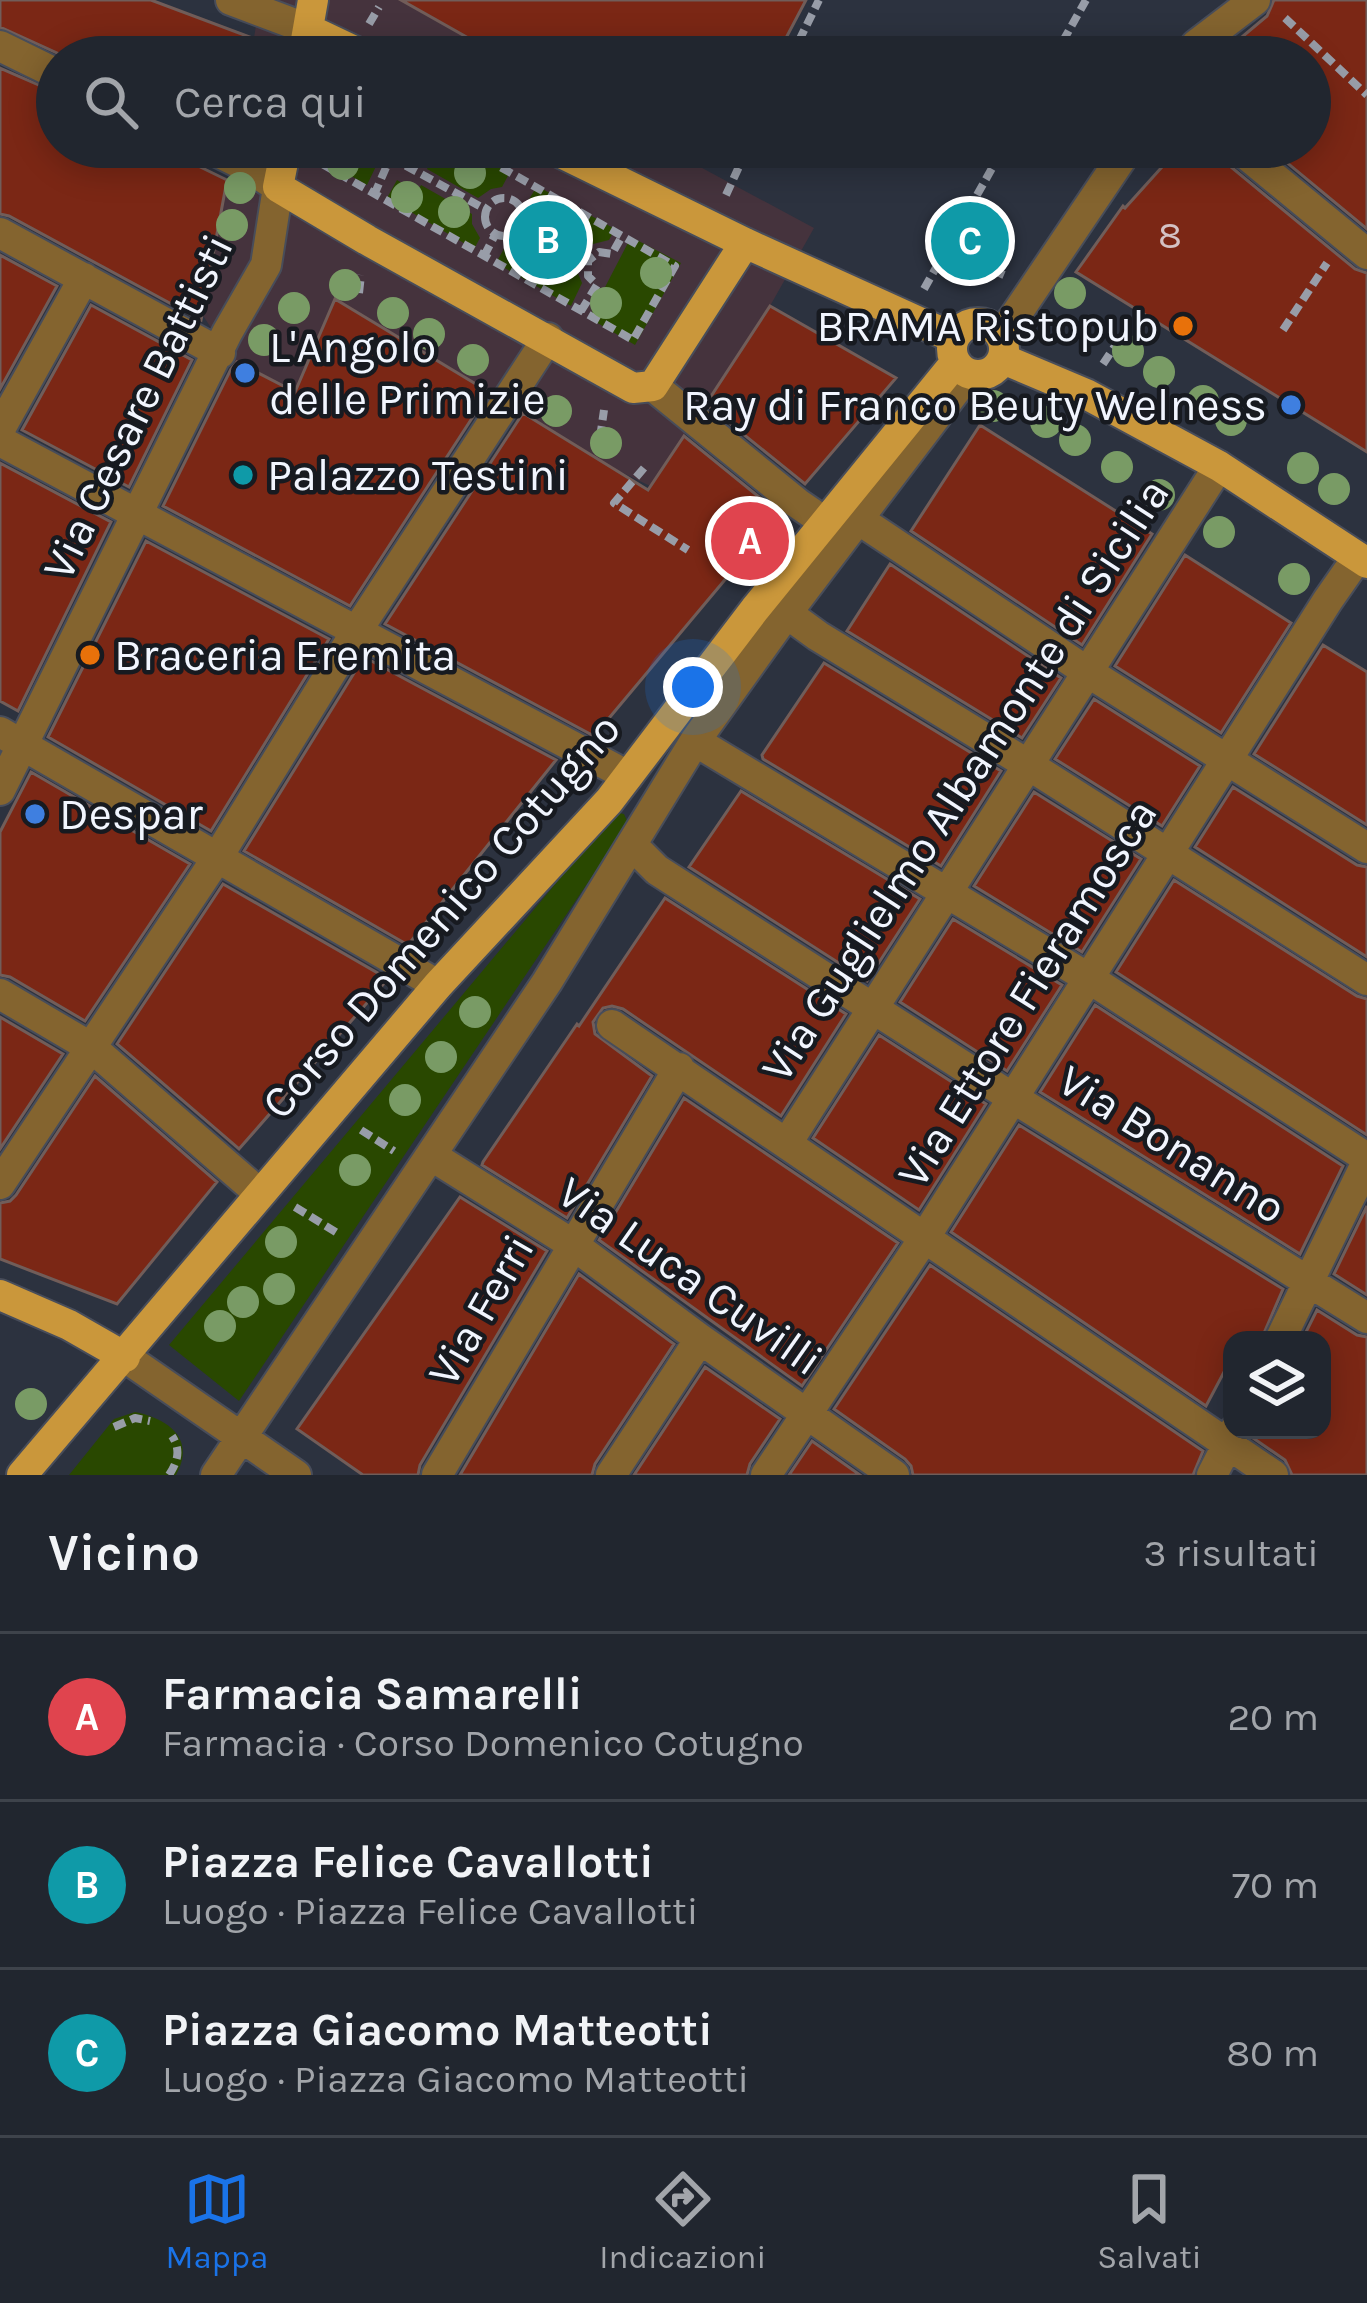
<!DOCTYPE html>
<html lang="it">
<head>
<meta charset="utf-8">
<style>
  body { margin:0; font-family:Karla,sans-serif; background:#292e37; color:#f1f3f6 }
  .controls { position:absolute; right:36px; bottom:36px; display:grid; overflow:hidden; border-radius:24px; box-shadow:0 6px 30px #0003 }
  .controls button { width:108px; height:108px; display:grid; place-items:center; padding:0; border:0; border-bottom:3px solid #3e434b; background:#21262f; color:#f1f3f6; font:60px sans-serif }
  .you { position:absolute; left:693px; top:687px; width:42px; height:42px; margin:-30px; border:9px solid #fff; border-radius:50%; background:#1a73e8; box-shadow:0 0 0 18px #1a73e833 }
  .badge { display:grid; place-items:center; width:78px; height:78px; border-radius:50%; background:#1a73e8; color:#fff; font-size:39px; font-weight:700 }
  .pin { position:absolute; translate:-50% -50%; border:6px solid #fff; box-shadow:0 3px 12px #0006 }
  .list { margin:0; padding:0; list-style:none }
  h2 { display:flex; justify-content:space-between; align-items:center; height:156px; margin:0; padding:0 48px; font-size:51px }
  h2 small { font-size:39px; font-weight:400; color:#a2a5aa }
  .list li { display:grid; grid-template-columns:78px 1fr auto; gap:36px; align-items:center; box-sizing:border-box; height:168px; padding:0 48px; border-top:3px solid #3e434b }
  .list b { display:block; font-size:45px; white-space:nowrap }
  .list p { margin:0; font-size:39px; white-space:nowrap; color:#a2a5aa }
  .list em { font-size:39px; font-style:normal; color:#a2a5aa }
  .icon { flex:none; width:66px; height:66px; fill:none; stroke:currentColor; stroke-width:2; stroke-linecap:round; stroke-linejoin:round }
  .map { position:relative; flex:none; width:1367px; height:1475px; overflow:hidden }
  .search { position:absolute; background:#21262f; box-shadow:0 6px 30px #0003; left:36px; right:36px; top:36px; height:132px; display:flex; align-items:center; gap:30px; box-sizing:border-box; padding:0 42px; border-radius:66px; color:#a2a5aa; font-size:45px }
  .sheet { height:660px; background:#21262f }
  nav { display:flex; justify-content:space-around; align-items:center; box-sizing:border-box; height:168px; border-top:3px solid #3e434b; background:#21262f; font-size:33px; color:#a2a5aa }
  nav a { display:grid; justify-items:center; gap:6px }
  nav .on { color:#1a73e8 }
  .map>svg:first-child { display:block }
  .commercial { fill:#45333d }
  .green { fill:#294800 }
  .building { fill:#7b2715; stroke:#715d59; stroke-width:3 }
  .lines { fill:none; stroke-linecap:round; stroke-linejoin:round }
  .minor-casing { stroke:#484d5a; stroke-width:34 }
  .major-casing { stroke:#484d5a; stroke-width:34 }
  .path { stroke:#989da8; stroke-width:8; stroke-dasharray:12 6; stroke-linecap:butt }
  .minor { stroke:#84642f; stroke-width:30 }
  .major { stroke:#ca973b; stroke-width:30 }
  .tree { fill:#799b65 }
  .food-dot { fill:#e8710a; stroke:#171a20; stroke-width:4.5 }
  .shop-dot { fill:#3f7fe0; stroke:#171a20; stroke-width:4.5 }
  .culture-dot { fill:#0f9aa8; stroke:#171a20; stroke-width:4.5 }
  .labels { text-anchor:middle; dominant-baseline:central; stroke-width:9; stroke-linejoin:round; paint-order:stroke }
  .number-label { font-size:39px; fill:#d4c2c4 }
  .poi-label { font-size:45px; fill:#f1f5fe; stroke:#171a20; text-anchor:start }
  .street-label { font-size:45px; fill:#f1f5fe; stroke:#171a20 }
</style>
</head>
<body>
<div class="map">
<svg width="1367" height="1475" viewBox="0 0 1367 1475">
  <rect width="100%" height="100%" fill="#2c323f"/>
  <!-- commercial -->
  <path class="commercial" d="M 260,0 L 401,0 L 503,57 L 251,57 Z
    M 234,147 L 663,147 L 814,228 L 770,306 L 650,486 L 613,468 L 335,300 L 295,392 L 232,360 L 202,314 Z"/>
  <!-- green -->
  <path class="green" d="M 330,147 L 353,147 L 353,151 L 378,162 L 367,185 L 326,162 Z
    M 414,147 L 464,147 L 510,172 L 502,187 L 491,189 L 478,198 L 427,169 L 431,161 L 412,152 Z
    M 397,180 L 417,192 L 421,185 L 472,214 L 472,224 L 480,238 L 474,249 L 387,198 Z
    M 537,186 L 615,229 L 609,240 L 589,245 L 578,240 L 575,245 L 533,222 L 533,210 L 528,201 Z
    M 631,237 L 681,263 L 635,345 L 589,318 Z
    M 525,238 L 569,260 L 567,266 L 577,271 L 582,283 L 571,306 L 496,263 L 506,245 Z
    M 619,813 L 624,814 L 628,823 L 239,1401 L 169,1345 L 614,814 Z
    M 135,1412 C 169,1419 196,1439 176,1475 L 69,1475 L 114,1419 Z"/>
  <!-- building -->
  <path class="building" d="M 0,0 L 151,0 L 284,50 L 284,57 L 66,57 L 0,27 Z
    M 401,0 L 806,0 L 776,57 L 502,57 Z
    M 1274,0 L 1367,0 L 1367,229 L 1268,147 L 1310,147 L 1310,57 L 1218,57 L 1267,16 Z
    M 0,68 L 57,93 L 57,147 L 159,147 L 227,180 L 201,320 L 9,216 L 0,214 Z
    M 1180,147 L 1218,147 L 1225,162 L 1355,269 L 1367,273 L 1367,452 L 1076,272 L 1123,206 L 1125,208 Z
    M 0,255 L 57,286 L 0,389 Z
    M 335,299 L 489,392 L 350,606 L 163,506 L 231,369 L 237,362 L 295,392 Z
    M 91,305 L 192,360 L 129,487 L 22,430 Z
    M 770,306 L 896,378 L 805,484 L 706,404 Z
    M 523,413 L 648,490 L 684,436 L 780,514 L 594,736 L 385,624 Z
    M 980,425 L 1152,534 L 1082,645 L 911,531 Z
    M 0,463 L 111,522 L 18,711 L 0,701 Z
    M 146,541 L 329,639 L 211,831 L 48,737 Z
    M 1185,555 L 1291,623 L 1221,733 L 1115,666 Z
    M 890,564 L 1061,678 L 1022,738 L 847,631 Z
    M 1323,645 L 1367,672 L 1367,825 L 1254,754 Z
    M 364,657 L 556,760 L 408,945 L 244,851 Z
    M 824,663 L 1001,771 L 941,866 L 763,759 L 762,755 Z
    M 1094,699 L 1200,766 L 1162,826 L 1055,759 Z
    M 31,772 L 190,864 L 85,1021 L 10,977 L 0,975 L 0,832 Z
    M 1233,787 L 1357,865 L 1367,867 L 1367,957 L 1195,847 Z
    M 741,791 L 920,899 L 867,981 L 689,867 Z
    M 1034,792 L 1141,859 L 1082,952 L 974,886 Z
    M 1174,880 L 1357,996 L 1367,999 L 1367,1135 L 1116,972 Z
    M 223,884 L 388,979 L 239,1149 L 117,1044 Z
    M 665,898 L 846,1014 L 781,1116 L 623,1009 L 612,1006 L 603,1008 L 593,1022 L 595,1034 L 652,1076 L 567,1218 L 482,1165 L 483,1162 L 577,1024 L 579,1026 Z
    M 953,919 L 1062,985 L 1007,1071 L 900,1002 Z
    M 1095,1005 L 1343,1166 L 1300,1254 L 1040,1092 Z
    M 0,1017 L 63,1054 L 0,1149 Z
    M 879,1035 L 986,1104 L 919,1210 L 813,1138 Z
    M 95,1076 L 217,1182 L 117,1304 L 0,1259 L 0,1203 L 10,1201 L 16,1195 Z
    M 684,1098 L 898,1243 L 802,1386 L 599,1240 Z
    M 1019,1125 L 1283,1289 L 1261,1340 L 1232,1340 L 1232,1357 L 1206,1406 L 951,1232 Z
    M 460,1197 L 547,1251 L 420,1465 L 418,1475 L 363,1475 L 297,1429 Z
    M 1367,1206 L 1367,1295 L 1334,1274 Z
    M 930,1265 L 1203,1451 L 1193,1475 L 913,1475 L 911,1466 L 905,1459 L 834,1409 Z
    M 579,1274 L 674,1344 L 595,1464 L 592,1475 L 460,1475 Z
    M 1317,1310 L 1357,1335 L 1367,1337 L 1367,1475 L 1292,1475 L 1285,1460 L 1253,1438 L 1254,1430 L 1322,1430 L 1322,1340 L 1302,1340 Z
    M 705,1367 L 780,1419 L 750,1464 L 747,1475 L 634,1475 Z
    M 812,1441 L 860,1475 L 789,1475 Z"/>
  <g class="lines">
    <!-- minor casing -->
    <g class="minor-casing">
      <path id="minor" d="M 231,0 L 308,29
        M 0,46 L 57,74
        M 1188,57 L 1196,45 L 1255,0
        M 1237,147 L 1367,254
        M 0,233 L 220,353
        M 1000,334 L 1013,319 L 1129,147
        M 653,386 L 797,503 L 845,536
        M 0,429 L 84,278
        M 0,441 L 628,776
        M 843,509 L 1086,671 L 1367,848
        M 774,604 L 818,636 L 1027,764 L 1367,980
        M 0,732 L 438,985
        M 695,741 L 1090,979 L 1367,1158
        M 0,790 L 227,333 L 266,265 L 278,187 L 246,166 L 208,147
        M 632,845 L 657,870 L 1013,1098 L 1367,1318
        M 0,994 L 92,1048 L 259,1193
        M 612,1025 L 1273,1475
        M 787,1143 L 1219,466
        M 432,1156 L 572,1244 L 700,1339 L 894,1475
        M 0,1184 L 217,858 L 356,632 L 548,338
        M 1280,1340 L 1367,1162
        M 125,1357 L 296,1475
        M 216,1475 L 547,982 L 695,741 L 786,614 L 968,374
        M 437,1475 L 679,1068
        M 611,1475 L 700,1339
        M 766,1475 L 925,1237 L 1328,600 L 1358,557
        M 1212,1475 L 1235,1430"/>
    </g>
    <!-- major casing -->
    <g class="major-casing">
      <path id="major" d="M 308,29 L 367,57
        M 303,57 L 313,0
        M 286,147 L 278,187 L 367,240 L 633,388 L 653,386 L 745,243
        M 549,147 L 745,243 L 954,338
        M952 349a26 26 0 1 1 52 0a26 26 0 1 1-52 0Z
        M 1003,359 L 1086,394 L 1219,466 L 1367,563
        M 0,1295 L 69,1325 L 125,1357
        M 22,1475 L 438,985 L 609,801 L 755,609 L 955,363"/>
    </g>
    <!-- path -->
    <path class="path" d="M 1285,18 L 1367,95
      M 369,24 L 379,7
      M 791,57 L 819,0
      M 1054,57 L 1086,0
      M 327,147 L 322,164 L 633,340 L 675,266 L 465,147
      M 390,157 L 487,210
      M 374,195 L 395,147
      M 726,195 L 748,147
      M485 217a19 19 0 1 1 38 0a19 19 0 1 1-38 0Z
      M 521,226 L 588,261
      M 947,250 L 1004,275
      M 484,256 L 496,233
      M 924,289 L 1004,147
      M 359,293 L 361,275
      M 581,311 L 597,285 L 588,276 L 588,261 L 599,252 L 612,254 L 622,236
      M 1283,330 L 1327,263
      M 1103,364 L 1115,346
      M 600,438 L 604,410
      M 644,468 L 614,503 L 688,550
      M 361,1130 L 394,1151
      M 295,1207 L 339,1234
      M 114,1427 L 135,1418 L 150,1421
      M 169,1475 C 178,1461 181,1450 172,1436"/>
    <!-- minor -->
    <use href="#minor" class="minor"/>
    <!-- major -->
    <use href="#major" class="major"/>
  </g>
  <!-- trees -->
  <g class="tree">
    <circle cx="343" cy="164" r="16"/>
    <circle cx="470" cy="173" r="16"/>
    <circle cx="240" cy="188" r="16"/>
    <circle cx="407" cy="197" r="16"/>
    <circle cx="454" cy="212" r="16"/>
    <circle cx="232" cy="225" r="16"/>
    <circle cx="567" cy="227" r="16"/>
    <circle cx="542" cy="269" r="16"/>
    <circle cx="656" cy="273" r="16"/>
    <circle cx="345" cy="285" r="16"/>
    <circle cx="1070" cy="293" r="16"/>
    <circle cx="606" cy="303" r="16"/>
    <circle cx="294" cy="308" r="16"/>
    <circle cx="393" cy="313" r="16"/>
    <circle cx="429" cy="334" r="16"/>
    <circle cx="264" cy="340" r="16"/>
    <circle cx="1128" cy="351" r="16"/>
    <circle cx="473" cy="360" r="16"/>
    <circle cx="1159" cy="372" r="16"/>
    <circle cx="1203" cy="401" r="16"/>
    <circle cx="993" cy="406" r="16"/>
    <circle cx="556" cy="411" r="16"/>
    <circle cx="1231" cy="420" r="16"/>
    <circle cx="1046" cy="422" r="16"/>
    <circle cx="1075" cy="440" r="16"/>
    <circle cx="606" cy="443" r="16"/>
    <circle cx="1117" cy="467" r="16"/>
    <circle cx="1303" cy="468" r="16"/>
    <circle cx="1334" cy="489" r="16"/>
    <circle cx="1159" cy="495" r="16"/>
    <circle cx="1219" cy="532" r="16"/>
    <circle cx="1294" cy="579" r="16"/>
    <circle cx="475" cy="1012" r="16"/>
    <circle cx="441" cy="1057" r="16"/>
    <circle cx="405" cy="1100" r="16"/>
    <circle cx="355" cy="1170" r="16"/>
    <circle cx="281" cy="1242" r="16"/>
    <circle cx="279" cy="1289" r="16"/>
    <circle cx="243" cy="1302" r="16"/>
    <circle cx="220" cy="1326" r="16"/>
    <circle cx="31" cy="1404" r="16"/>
  </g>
  <!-- markers -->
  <g class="food-dot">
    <circle cx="1183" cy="326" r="12"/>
    <circle cx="90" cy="655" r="12"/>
  </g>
  <g class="shop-dot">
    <circle cx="245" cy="373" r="12"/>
    <circle cx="1291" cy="405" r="12"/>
    <circle cx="35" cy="814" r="12"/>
  </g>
  <circle class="culture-dot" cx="243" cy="475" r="12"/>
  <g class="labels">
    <!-- number labels -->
    <g class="number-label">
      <text x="1170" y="235">8</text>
    </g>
    <!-- poi labels -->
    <g class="poi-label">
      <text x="1159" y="326" text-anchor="end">BRAMA Ristopub</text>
      <text x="269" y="347">L'Angolo<tspan x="269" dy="52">delle Primizie</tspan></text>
      <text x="1267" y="405" text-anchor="end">Ray di Franco Beuty Welness</text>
      <text x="267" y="475">Palazzo Testini</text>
      <text x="114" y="655">Braceria Eremita</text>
      <text x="59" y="814">Despar</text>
    </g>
    <!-- street labels -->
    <g class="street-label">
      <text transform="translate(138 407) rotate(-64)">Via Cesare Battisti</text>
      <text transform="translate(965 780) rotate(-57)">Via Guglielmo Albamonte di Sicilia</text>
      <text transform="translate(441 916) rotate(-49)">Corso Domenico Cotugno</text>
      <text transform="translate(1027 993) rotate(-58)">Via Ettore Fieramosca</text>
      <text transform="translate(1172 1144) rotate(32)">Via Bonanno</text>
      <text transform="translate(690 1276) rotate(35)">Via Luca Cuvilli</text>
      <text transform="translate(481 1310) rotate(-60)">Via Ferri</text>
    </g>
  </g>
</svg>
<div class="controls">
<button><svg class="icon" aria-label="layers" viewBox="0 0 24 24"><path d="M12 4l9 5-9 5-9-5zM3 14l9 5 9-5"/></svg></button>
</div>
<div class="you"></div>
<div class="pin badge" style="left:750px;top:541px;background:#e0444e">A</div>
<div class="pin badge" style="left:548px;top:240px;background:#0f9aa8">B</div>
<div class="pin badge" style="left:970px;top:241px;background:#0f9aa8">C</div>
<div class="search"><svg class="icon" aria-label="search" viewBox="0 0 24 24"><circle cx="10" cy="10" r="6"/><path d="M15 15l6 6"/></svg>Cerca qui</div>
</div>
<section class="sheet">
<h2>Vicino<small>3 risultati</small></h2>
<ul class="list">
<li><span class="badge" style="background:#e0444e">A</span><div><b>Farmacia Samarelli</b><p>Farmacia · Corso Domenico Cotugno</p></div><em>20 m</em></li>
<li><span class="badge" style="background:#0f9aa8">B</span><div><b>Piazza Felice Cavallotti</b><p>Luogo · Piazza Felice Cavallotti</p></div><em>70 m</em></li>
<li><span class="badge" style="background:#0f9aa8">C</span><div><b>Piazza Giacomo Matteotti</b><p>Luogo · Piazza Giacomo Matteotti</p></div><em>80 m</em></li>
</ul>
</section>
<nav>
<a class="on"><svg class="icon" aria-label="map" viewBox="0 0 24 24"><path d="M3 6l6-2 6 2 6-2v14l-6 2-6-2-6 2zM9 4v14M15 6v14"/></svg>Mappa</a>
<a><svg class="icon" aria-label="directions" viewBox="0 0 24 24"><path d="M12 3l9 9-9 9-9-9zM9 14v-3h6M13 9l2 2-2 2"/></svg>Indicazioni</a>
<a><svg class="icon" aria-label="saved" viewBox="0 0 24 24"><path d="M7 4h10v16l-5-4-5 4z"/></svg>Salvati</a>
</nav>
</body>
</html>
